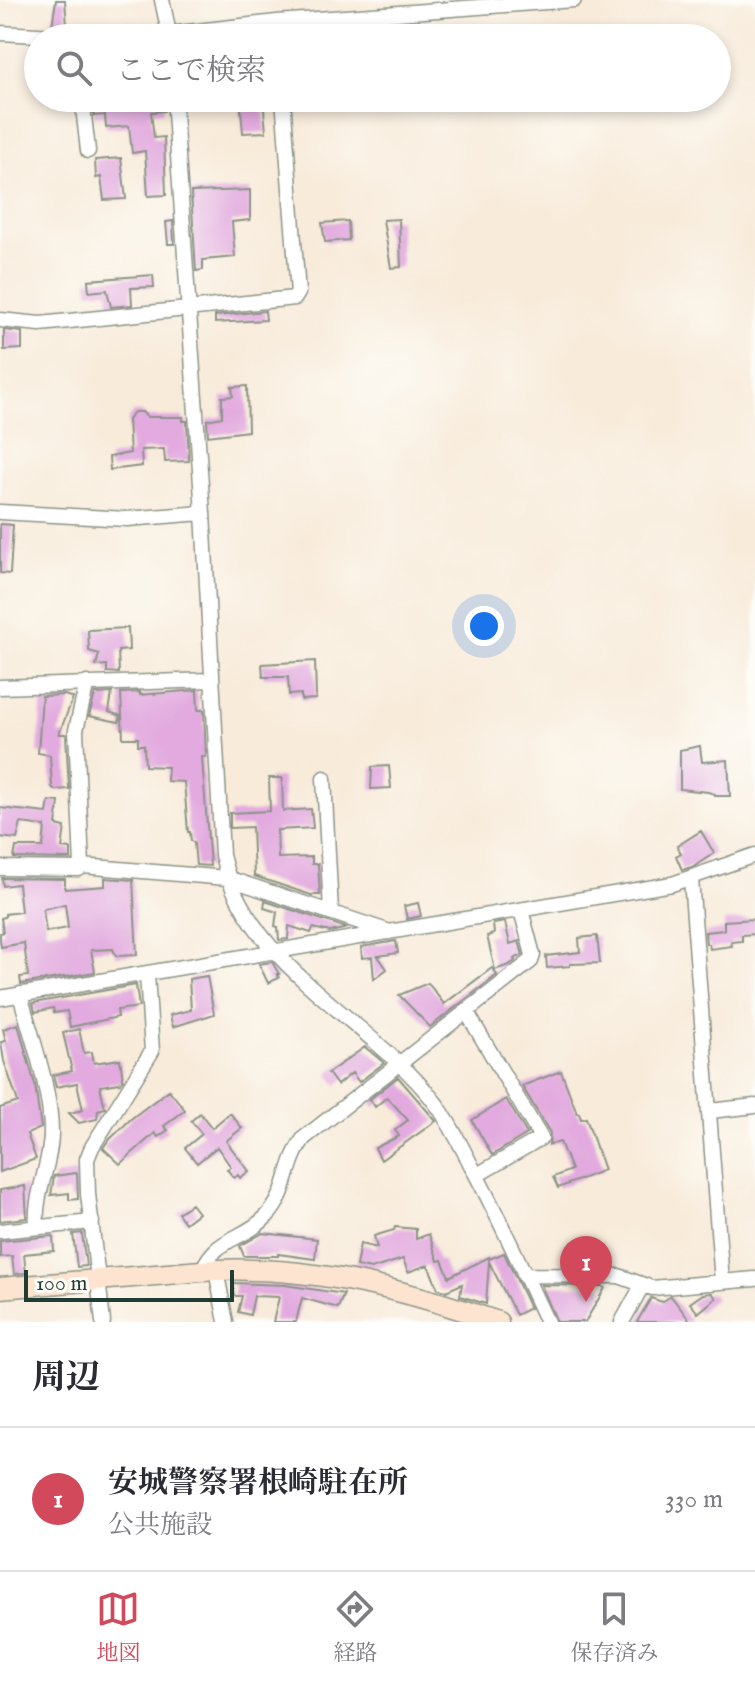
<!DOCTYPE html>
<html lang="ja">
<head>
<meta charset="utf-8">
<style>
  body { margin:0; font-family:"IM FELL English","Noto Serif JP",serif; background:#f2f2f3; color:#2b2b33 }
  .scale { position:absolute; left:24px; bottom:20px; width:210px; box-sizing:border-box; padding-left:8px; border:4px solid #1f3d34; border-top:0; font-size:22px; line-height:28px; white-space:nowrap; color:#1f3d34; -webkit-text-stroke:6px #fdfcf7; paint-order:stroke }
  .you { position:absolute; left:484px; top:626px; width:28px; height:28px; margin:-20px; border:6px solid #fff; border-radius:50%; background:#1a73e8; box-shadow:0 0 0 12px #1a73e833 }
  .badge { display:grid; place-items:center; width:52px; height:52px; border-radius:50%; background:#d1495b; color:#fff; font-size:26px; font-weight:700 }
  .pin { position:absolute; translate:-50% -66px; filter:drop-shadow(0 2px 4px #0008) }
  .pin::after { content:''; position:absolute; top:42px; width:28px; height:24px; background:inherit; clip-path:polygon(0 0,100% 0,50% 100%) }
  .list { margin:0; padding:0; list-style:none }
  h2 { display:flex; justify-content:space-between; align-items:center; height:104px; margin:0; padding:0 32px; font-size:34px }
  h2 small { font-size:26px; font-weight:400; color:#7c7c81 }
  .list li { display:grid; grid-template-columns:52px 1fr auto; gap:24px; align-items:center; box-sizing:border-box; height:144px; padding:0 32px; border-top:2px solid #e1e1e2 }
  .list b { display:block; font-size:30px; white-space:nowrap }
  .list p { margin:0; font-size:26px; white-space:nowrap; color:#7c7c81 }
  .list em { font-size:26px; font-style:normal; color:#7c7c81 }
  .icon { flex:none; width:44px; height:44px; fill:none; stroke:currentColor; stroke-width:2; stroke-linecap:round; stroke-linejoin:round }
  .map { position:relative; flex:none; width:755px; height:1322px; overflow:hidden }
  .search { position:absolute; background:#fff; box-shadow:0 4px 12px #0003; left:24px; right:24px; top:24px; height:88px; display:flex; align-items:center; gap:20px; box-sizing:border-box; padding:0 28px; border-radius:44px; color:#7c7c81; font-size:30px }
  .sheet { height:248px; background:#fff }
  nav { display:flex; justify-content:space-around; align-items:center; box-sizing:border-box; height:112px; border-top:2px solid #e1e1e2; background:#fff; font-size:22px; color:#7c7c81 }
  nav a { display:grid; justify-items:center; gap:4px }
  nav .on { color:#d1495b }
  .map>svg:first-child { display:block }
  .building { fill:#e2aadf; fill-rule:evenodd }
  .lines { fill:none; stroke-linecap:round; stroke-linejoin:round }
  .street-casing { stroke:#8c9487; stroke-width:17 }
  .secondary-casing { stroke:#8c9487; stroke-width:23 }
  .street { stroke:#fff; stroke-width:14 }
  .secondary { stroke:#fde4d0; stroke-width:20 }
</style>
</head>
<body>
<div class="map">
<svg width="755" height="1322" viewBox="0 0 755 1322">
  <rect width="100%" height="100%" fill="#fdfcf7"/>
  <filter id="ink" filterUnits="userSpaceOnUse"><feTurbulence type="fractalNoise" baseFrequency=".0125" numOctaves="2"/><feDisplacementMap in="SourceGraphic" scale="16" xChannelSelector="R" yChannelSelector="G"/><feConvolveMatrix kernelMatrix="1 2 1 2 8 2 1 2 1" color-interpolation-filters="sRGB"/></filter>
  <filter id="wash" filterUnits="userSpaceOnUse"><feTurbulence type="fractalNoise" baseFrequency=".006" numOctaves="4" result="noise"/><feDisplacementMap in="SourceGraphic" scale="32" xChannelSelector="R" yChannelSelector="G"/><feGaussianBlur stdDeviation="1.8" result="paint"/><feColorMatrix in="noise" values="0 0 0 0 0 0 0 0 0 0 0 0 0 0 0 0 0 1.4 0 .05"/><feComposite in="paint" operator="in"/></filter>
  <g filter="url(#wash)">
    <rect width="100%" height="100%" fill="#f8ebda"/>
    <g id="blocks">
      <!-- building -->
      <path class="building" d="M 56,0 L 65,0 L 67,26 L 52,26 Z
        M 384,27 L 385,38 L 345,38 L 345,29 Z
        M 92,98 L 163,98 L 164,111 L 151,112 L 154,138 L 164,137 L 166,195 L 148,196 L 145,151 L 132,153 L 129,126 L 106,128 L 105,115 L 94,116 Z
        M 240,98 L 263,98 L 266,132 L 243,133 Z
        M 121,158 L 126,199 L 104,200 L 101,177 L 96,178 L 95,160 Z
        M 250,190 L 250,220 L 232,222 L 235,257 L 203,260 L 203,270 L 196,271 L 191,192 Z
        M 399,219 L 401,267 L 391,268 L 383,220 Z
        M 173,221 L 174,244 L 168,244 L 166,222 Z
        M 348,221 L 349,240 L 325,242 L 322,223 Z
        M 153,275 L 154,287 L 131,288 L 132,305 L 111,307 L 107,290 L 89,292 L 88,280 Z
        M 265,311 L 266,320 L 215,323 L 215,316 Z
        M 4,330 L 22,332 L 22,349 L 4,350 Z
        M 247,386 L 248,431 L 208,436 L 207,420 L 222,417 L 222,397 L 233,396 L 232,387 Z
        M 134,412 L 142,412 L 147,417 L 183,417 L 183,421 L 187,421 L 189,461 L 165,462 L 164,449 L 141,450 L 142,466 L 110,470 L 109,457 L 130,453 L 128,420 Z
        M 0,524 L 13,525 L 10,574 L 0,573 Z
        M 128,628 L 129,650 L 118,651 L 119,673 L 107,672 L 107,665 L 96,666 L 99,654 L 89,651 L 88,630 Z
        M 315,661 L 316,699 L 301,700 L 301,694 L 289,695 L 288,677 L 263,677 L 262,664 Z
        M 197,690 L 198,710 L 204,710 L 206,757 L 202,757 L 210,866 L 196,865 L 194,843 L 191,841 L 190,832 L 188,832 L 184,782 L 167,781 L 168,767 L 145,766 L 144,745 L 138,745 L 138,738 L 123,738 L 121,693 L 140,692 L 140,695 Z
        M 112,693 L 109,712 L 121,716 L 119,722 L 89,716 L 95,694 Z
        M 65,695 L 73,698 L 59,734 L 66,734 L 69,789 L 55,790 L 52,787 L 50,755 L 38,753 L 42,696 Z
        M 700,746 L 702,762 L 728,760 L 730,796 L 715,796 L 715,794 L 708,792 L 680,789 L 680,750 Z
        M 389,766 L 391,788 L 371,789 L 372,767 Z
        M 269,778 L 282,778 L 283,811 L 311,809 L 313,828 L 277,830 L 278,858 L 312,857 L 312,864 L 318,864 L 320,895 L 311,895 L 254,876 L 252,827 L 230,828 L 230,813 L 270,811 Z
        M 49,801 L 59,802 L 56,825 L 65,827 L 62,848 L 71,849 L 71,859 L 14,858 L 16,847 L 43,847 L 45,826 L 21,823 L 17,839 L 0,837 L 0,808 L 47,813 Z
        M 701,831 L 714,853 L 695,866 L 682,870 L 676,856 L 681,853 L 677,846 Z
        M 2,878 L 65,879 L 65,889 L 105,886 L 105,878 L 133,880 L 137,955 L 116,956 L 113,949 L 91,950 L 95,972 L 21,984 L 20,977 L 28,976 L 24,943 L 1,947 L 0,940 L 0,933 L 3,932 L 1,918 L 5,917 L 5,914 L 21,912 L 18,884 L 3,886 ZM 65,904 L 68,928 L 46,932 L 43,909 Z
        M 265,901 L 347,928 L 330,932 L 313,928 L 311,933 L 289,926 L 288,939 L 279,940 L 278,927 L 275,926 L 277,912 L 264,908 Z
        M 418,903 L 421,916 L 407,919 L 404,906 Z
        M 755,919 L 755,934 L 742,935 L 742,941 L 731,942 L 732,946 L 710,949 L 709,944 L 706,944 L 705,932 L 724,930 L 724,921 Z
        M 505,922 L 510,944 L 519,941 L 523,955 L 514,959 L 515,961 L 509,965 L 495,970 L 487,936 L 494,934 L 493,924 Z
        M 597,936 L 600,963 L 570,964 L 570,966 L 547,968 L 546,956 L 580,952 L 579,938 Z
        M 396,941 L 398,953 L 378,956 L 387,969 L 374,979 L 372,957 L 362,958 L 361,947 Z
        M 272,962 L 279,974 L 277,974 L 279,978 L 268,983 L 259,964 Z
        M 492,968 L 497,975 L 430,1027 L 399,995 L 428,983 L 444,1004 Z
        M 207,976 L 214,1014 L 173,1027 L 170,1015 L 191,1010 L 189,979 Z
        M 136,985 L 139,1007 L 117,1010 L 118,1017 L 70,1027 L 67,1011 L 54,1013 L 53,1008 L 35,1012 L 33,1003 Z
        M 18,1024 L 35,1085 L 41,1128 L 27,1134 L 36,1159 L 0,1172 L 0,1108 L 18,1102 L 4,1061 L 1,1042 L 6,1041 L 3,1029 Z
        M 79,1029 L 84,1053 L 92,1052 L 94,1063 L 120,1059 L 123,1079 L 120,1083 L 100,1086 L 105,1108 L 98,1110 L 97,1119 L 79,1123 L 69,1113 L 83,1110 L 77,1083 L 56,1087 L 53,1075 L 72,1071 L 63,1033 Z
        M 365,1047 L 384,1063 L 359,1082 L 352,1073 L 337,1085 L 328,1073 Z
        M 561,1071 L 577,1113 L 579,1113 L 581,1119 L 586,1118 L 604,1170 L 558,1188 L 553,1177 L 571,1170 L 560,1142 L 549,1145 L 550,1133 L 522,1086 Z
        M 398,1077 L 436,1121 L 381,1160 L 375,1148 L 399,1136 L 395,1130 L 408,1120 L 387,1097 L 375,1107 L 370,1099 Z
        M 169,1090 L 185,1110 L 164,1126 L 168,1130 L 158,1137 L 155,1133 L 120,1164 L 103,1148 L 107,1142 L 132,1118 Z
        M 506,1099 L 527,1134 L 492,1155 L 472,1120 Z
        M 200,1113 L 212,1128 L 230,1113 L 242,1128 L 226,1141 L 249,1171 L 240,1178 L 238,1175 L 234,1178 L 227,1169 L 231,1167 L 217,1147 L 197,1163 L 185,1148 L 202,1134 L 191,1121 Z
        M 77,1173 L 78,1199 L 69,1200 L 69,1193 L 51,1195 L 54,1176 Z
        M 25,1186 L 27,1218 L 0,1221 L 0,1190 Z
        M 191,1204 L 198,1213 L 185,1223 L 178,1213 Z
        M 395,1227 L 416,1229 L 416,1239 L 429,1234 L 438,1261 L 442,1260 L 449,1277 L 489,1257 L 489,1259 L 504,1253 L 530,1308 L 516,1315 L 489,1262 L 486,1304 L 460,1296 L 462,1284 L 446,1291 L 438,1289 L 428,1265 L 408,1272 L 403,1259 L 371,1269 L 356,1266 L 360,1244 L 377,1248 L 374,1236 L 394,1230 Z
        M 82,1233 L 86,1266 L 77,1267 L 73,1234 Z
        M 263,1233 L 317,1239 L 315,1259 L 278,1254 L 278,1256 L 244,1256 L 240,1246 Z
        M 53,1236 L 54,1251 L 24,1254 L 26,1273 L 14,1274 L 12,1256 L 0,1257 L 0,1241 Z
        M 234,1283 L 285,1285 L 344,1294 L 338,1308 L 302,1298 L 296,1322 L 273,1322 L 279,1297 L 254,1296 L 250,1315 L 238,1312 L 242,1296 L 234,1296 Z
        M 541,1285 L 602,1286 L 605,1288 L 585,1322 L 557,1322 Z
        M 712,1293 L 716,1298 L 698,1313 L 690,1303 L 703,1294 Z
        M 671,1296 L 691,1322 L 637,1322 L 651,1298 L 662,1302 Z"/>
    </g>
  </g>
  <g filter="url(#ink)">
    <use href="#blocks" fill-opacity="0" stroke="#8c9487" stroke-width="2"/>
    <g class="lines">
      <!-- street casing -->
      <g class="street-casing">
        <path id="street" d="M 162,0 L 170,38
          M 0,33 L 75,37 L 169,34 L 277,22 L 574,0
          M 82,98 L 88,151
          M 174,98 L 203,513 L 222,855 C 247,968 372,1019 437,1105 C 451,1125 462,1147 473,1169 C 500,1219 523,1271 547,1322
          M 0,320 L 40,324 L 295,298 L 298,293 L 283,98
          M 0,512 L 127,519 L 203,513
          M 0,687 L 211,680
          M 324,778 L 331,911
          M 82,866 L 76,730 L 87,683
          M 0,868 L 79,869 L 82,866 L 227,878 L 390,932
          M 691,879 L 722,1282
          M 20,994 C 31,1037 52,1091 51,1135 C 50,1168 34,1194 37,1227
          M 0,998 L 672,884 L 755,855
          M 466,1011 L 541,1138 L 477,1175
          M 710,1111 L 755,1106
          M 0,1231 L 92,1222
          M 216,1270 L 226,1322
          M 202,1271 C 216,1236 243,1241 267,1216 C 289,1193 285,1163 304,1138 L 531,961 L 533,955 L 521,910
          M 524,1275 L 619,1276 L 652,1288 L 755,1279
          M 103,1322 L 88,1194 L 87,1159 L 92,1147 L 152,1051 L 147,975
          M 622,1322 L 642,1286"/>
      </g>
      <!-- secondary casing -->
      <g class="secondary-casing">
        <path id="secondary" d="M 0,1288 C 48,1284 97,1280 145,1276 C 182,1273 218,1268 255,1270 C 338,1272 420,1295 498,1322"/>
      </g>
      <!-- street -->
      <use href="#street" class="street"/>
      <!-- secondary -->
      <use href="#secondary" class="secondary"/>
    </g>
  </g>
</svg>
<div class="scale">100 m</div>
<div class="you"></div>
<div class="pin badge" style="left:586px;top:1302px">1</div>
<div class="search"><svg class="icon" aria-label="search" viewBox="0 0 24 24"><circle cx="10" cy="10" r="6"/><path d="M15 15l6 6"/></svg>ここで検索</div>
</div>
<section class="sheet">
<h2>周辺<small></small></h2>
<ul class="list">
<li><span class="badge">1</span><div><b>安城警察署根崎駐在所</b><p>公共施設</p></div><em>330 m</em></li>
</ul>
</section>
<nav>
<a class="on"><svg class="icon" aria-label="map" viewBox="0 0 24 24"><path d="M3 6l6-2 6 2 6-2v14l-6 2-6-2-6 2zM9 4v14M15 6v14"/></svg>地図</a>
<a><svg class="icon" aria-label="directions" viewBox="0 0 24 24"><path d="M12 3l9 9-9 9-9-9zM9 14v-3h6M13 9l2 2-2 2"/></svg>経路</a>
<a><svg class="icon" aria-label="saved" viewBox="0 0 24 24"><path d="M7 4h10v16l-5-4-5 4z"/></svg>保存済み</a>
</nav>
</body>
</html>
